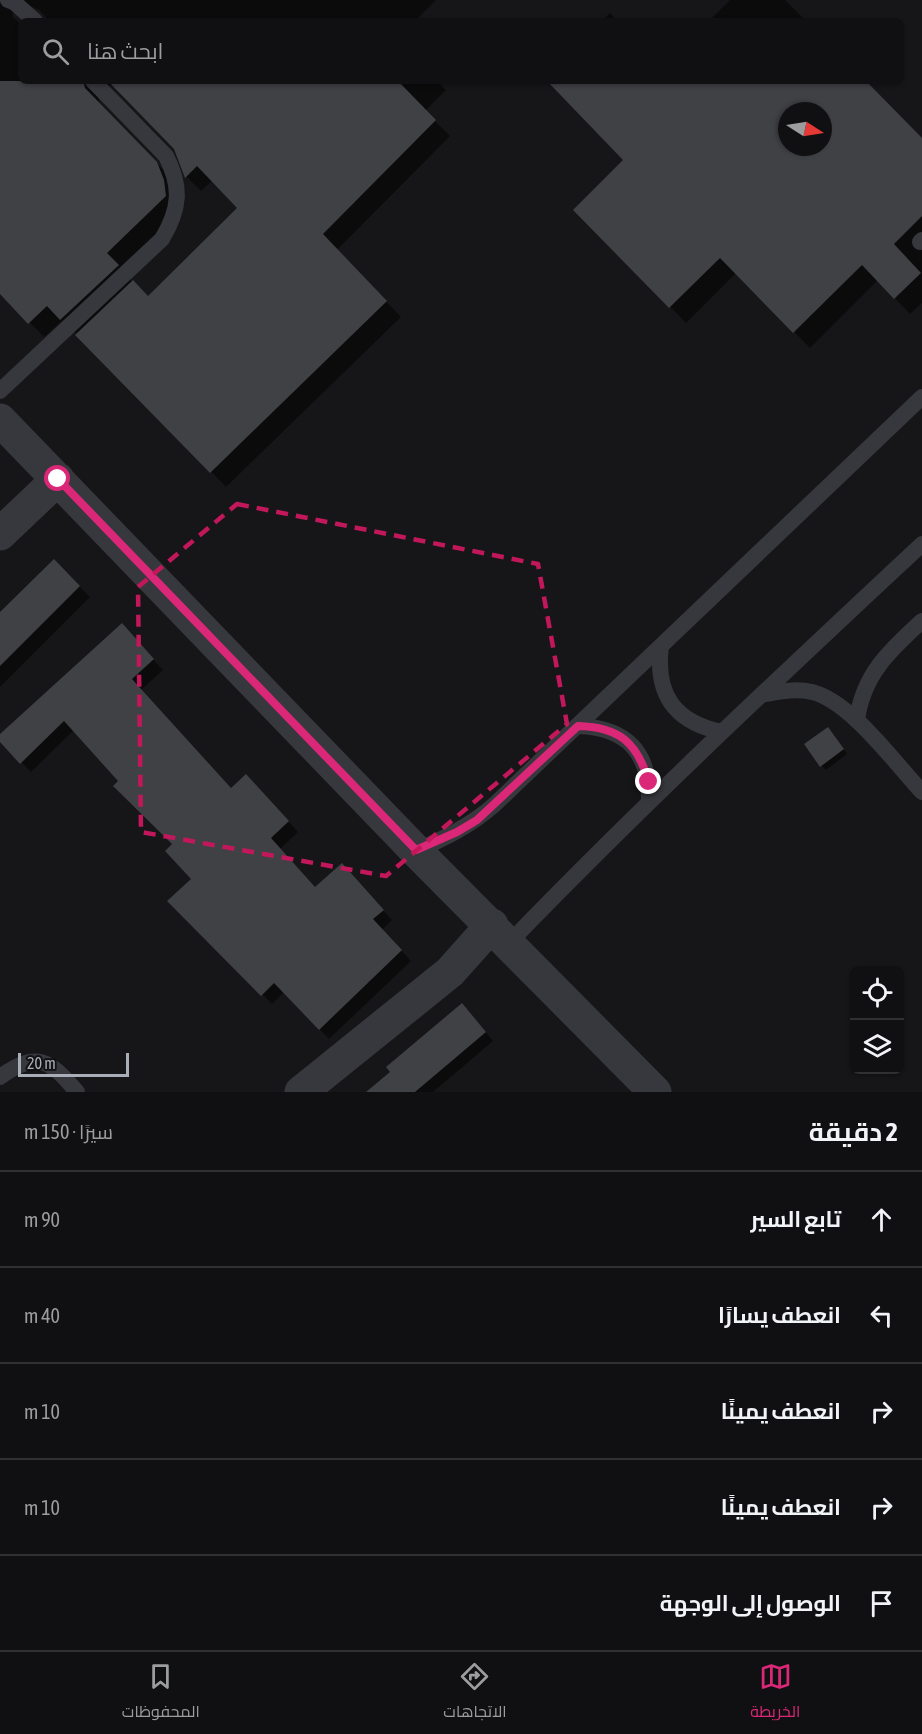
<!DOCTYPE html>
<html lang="ar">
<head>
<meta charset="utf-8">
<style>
  body { margin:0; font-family:"Asap Condensed",Cairo,sans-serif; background:#1e1e20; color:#f1f3f6; direction:rtl }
  .controls { position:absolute; right:18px; bottom:18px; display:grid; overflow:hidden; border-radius:9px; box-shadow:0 2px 4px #0004 }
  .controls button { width:54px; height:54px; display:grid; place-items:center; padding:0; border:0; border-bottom:2px solid #303032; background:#101012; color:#f1f3f6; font:30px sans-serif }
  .compass { position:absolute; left:778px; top:102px; width:54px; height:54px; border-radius:50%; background:#101012; box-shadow:0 2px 4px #0004; rotate:102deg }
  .scale { position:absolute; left:18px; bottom:15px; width:111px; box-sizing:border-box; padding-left:6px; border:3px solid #a8adb8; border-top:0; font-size:16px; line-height:21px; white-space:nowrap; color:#a8adb8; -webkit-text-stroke:4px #111113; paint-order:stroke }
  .stop { position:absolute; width:18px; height:18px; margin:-14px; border:4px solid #db2777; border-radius:50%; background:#fff }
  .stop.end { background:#db2777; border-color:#fff; box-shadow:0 2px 6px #0008 }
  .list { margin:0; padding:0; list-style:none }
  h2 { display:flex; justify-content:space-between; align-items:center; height:78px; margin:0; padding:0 24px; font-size:26px }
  h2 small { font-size:20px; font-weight:400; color:#9c9d9f }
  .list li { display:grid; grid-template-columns:39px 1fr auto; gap:18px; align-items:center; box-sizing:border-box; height:96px; padding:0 24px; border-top:2px solid #303032 }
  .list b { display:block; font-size:22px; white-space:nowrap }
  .list em { font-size:20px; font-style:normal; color:#9c9d9f }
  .icon { flex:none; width:33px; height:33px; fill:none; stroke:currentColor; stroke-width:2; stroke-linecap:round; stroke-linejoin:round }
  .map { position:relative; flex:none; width:922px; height:1092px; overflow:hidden; direction:ltr }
  .search { position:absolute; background:#101012; box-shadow:0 2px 4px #0004; left:18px; right:18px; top:18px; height:66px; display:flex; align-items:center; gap:15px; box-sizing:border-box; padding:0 21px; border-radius:9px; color:#9c9d9f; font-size:22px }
  .sheet { height:558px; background:#101012 }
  nav { display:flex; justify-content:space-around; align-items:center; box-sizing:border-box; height:84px; border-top:2px solid #303032; background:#101012; font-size:16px; color:#9c9d9f }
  nav a { display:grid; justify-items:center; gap:3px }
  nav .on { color:#db2777 }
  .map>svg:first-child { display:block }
  .shadow { fill:#0007; fill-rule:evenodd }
  .building { fill:#404145; fill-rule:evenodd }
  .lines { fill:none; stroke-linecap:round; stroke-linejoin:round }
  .lane { stroke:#37383d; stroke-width:16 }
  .street { stroke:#37383d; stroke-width:33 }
  .route { stroke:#db2777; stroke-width:8 }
  .marked { fill:none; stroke:#c2185b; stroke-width:4.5; stroke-dasharray:12 8; stroke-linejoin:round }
</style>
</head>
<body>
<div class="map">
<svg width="922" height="1092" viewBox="0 0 922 1092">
  <rect width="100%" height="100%" fill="#161618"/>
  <!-- shadow -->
  <path class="shadow" d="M 0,0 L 436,0 L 415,21 L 46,21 L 46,17 L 39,10 L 28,5 L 16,7 L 12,16 L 21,24 L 21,81 L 437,81 L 446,90 L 425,111 L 450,136 L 337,250 L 401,317 L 226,487 L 63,320 L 44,337 L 0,292 ZM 112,85 L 117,88 L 175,148 L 187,177 L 201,191 L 213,180 L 239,208 L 148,297 L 121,269 L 181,211 L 172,179 L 100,105 L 97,94 L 105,86 Z
    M 730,0 L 785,0 L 806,21 L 709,21 Z
    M 610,13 L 617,21 L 602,21 Z
    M 549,81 L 865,81 L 922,139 L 922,303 L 910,314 L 878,280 L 810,348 L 736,273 L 686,323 L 575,210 L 625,160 ZM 787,111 L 823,111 L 823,147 L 787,147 Z
    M 54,561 L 90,597 L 0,687 L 0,614 Z
    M 131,635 L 163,670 L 141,690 L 232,790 L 255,786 L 298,832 L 280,849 L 315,889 L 351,875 L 392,920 L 382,930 L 411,961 L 329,1039 L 284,992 L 272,1004 L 170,901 L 193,879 L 174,844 L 74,730 L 31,772 L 0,740 L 0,736 Z
    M 832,733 L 847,754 L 826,770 L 822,766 Z
    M 471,1014 L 493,1041 L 433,1092 L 368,1092 Z"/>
  <!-- building -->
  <path class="building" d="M 0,81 L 83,81 L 85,88 L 157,162 L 164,180 L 166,196 L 107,253 L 119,265 L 60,320 L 47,306 L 28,324 L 0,294 Z
    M 108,81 L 398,81 L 436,120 L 323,234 L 387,301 L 210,473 L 75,335 L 133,280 L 148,296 L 237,208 L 197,166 L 185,178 L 174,149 Z
    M 547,81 L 866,81 L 922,138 L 922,216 L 894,244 L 921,273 L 894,299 L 862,265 L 793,333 L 720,258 L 669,308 L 573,210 L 623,160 ZM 787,111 L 823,111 L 823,147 L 787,147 Z
    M 54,559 L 80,586 L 0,666 L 0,612 Z
    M 122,623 L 154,659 L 132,679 L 231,788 L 246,774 L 289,821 L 271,838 L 315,887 L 342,863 L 384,910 L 373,919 L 402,950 L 319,1030 L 274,983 L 261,996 L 167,901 L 191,879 L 165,851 L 172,844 L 113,786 L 118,781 L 64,721 L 20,764 L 0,742 L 0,734 Z
    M 828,727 L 844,749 L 820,767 L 804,744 Z
    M 462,1003 L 486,1032 L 415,1092 L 366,1092 L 390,1072 L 386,1067 Z"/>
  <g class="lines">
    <!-- lane -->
    <path class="lane" d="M 8,0 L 15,3 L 35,21
      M 920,242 L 922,240
      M 0,391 L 162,239 C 180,209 182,187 166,156 L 93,81
      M 661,646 C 655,694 674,722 722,732
      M 761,695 C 778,692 795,688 812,692 C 850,701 895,763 922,792
      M 857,720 C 863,675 889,651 922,621
      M 578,726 C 627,728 650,752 649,801
      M 416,851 C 445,838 470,826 494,805 L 922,397
      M 509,943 C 642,805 782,675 922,544
      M 0,1077 C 37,1050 50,1060 77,1092"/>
    <!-- street -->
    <path class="street" d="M 0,420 L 416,851 L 655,1092
      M 0,534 L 58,479
      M 301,1092 L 450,972 L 492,925"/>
  </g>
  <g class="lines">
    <!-- route -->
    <path class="route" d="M 58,479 L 416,850 L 457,832 L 477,820 L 578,726 C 619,727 637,742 649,782"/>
  </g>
  <!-- marked area -->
  <path class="marked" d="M 237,504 L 538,564 L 567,724 L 386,876 L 141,832 L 138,587 Z"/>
</svg>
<div class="controls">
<button><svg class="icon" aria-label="locate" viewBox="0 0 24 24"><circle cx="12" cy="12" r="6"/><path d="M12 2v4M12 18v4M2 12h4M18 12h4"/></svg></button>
<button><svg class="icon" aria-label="layers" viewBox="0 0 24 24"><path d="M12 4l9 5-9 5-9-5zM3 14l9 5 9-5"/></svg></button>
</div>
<svg class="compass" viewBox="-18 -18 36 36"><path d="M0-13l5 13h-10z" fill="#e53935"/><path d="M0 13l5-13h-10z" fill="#9c9d9f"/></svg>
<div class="scale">20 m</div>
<div class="stop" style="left:58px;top:479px"></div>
<div class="stop end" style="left:649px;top:782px"></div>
<div class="search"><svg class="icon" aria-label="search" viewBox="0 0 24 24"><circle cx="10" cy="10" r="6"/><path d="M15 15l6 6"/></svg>ابحث هنا</div>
</div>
<section class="sheet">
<h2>2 دقيقة<small>سيرًا · 150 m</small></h2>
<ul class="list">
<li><svg class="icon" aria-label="ahead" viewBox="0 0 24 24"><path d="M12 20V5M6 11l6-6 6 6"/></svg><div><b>تابع السير</b></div><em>90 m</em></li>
<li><svg class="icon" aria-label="left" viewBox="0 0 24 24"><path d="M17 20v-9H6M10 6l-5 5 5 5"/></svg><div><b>انعطف يسارًا</b></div><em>40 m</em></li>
<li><svg class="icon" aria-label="right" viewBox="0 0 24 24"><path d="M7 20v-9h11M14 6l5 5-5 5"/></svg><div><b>انعطف يمينًا</b></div><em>10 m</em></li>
<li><svg class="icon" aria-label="right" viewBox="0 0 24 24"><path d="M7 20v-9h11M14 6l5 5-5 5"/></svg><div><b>انعطف يمينًا</b></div><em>10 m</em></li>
<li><svg class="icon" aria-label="arrive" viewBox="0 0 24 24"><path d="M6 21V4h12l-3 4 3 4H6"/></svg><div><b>الوصول إلى الوجهة</b></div></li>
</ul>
</section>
<nav>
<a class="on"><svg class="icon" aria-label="map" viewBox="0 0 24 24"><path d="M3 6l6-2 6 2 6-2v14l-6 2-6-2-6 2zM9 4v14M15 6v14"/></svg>الخريطة</a>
<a><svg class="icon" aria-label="directions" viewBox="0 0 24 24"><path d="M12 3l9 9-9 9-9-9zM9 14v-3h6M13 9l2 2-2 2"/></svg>الاتجاهات</a>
<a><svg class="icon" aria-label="saved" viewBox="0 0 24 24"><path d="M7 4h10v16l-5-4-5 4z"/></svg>المحفوظات</a>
</nav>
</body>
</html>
